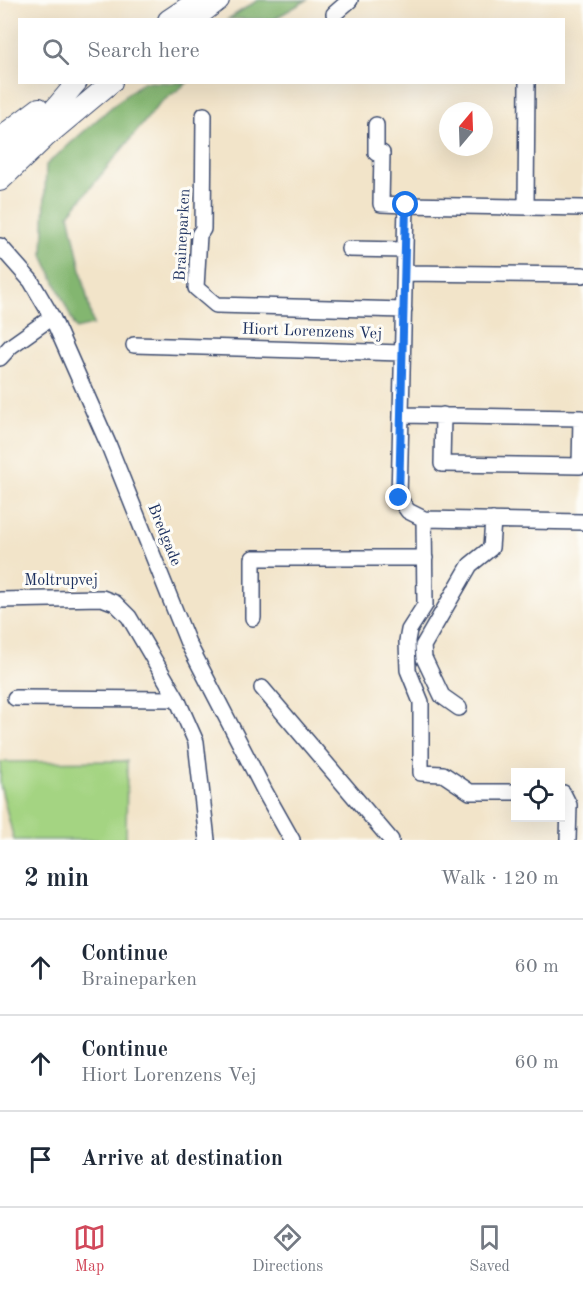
<!DOCTYPE html>
<html lang="en">
<head>
<meta charset="utf-8">
<style>
  body { margin:0; font-family:"Old Standard TT",serif; background:#f6f6f7; color:#1f2937 }
  .controls { position:absolute; right:18px; bottom:18px; display:grid; overflow:hidden; border-radius:0px; box-shadow:0 6px 24px #0002 }
  .controls button { width:54px; height:54px; display:grid; place-items:center; padding:0; border:0; border-bottom:2px solid #e0e1e3; background:#fff; color:#1f2937; font:30px sans-serif }
  .compass { position:absolute; left:439px; top:102px; width:54px; height:54px; border-radius:50%; background:#fff; box-shadow:0 6px 24px #0002; rotate:19deg }
  .stop { position:absolute; width:18px; height:18px; margin:-14px; border:4px solid #1a73e8; border-radius:50%; background:#fff }
  .stop.end { background:#1a73e8; border-color:#fff; box-shadow:0 2px 6px #0008 }
  .list { margin:0; padding:0; list-style:none }
  h2 { display:flex; justify-content:space-between; align-items:center; height:78px; margin:0; padding:0 24px; font-size:26px }
  h2 small { font-size:20px; font-weight:400; color:#747a83 }
  .list li { display:grid; grid-template-columns:39px 1fr auto; gap:18px; align-items:center; box-sizing:border-box; height:96px; padding:0 24px; border-top:2px solid #e0e1e3 }
  .list b { display:block; font-size:22px; white-space:nowrap }
  .list p { margin:0; font-size:20px; white-space:nowrap; color:#747a83 }
  .list em { font-size:20px; font-style:normal; color:#747a83 }
  .icon { flex:none; width:33px; height:33px; fill:none; stroke:currentColor; stroke-width:2; stroke-linecap:round; stroke-linejoin:round }
  .map { position:relative; flex:none; width:583px; height:840px; overflow:hidden }
  .search { position:absolute; background:#fff; box-shadow:0 6px 24px #0002; left:18px; right:18px; top:18px; height:66px; display:flex; align-items:center; gap:15px; box-sizing:border-box; padding:0 21px; border-radius:0px; color:#747a83; font-size:22px }
  .sheet { height:366px; background:#fff }
  nav { display:flex; justify-content:space-around; align-items:center; box-sizing:border-box; height:84px; border-top:2px solid #e0e1e3; background:#fff; font-size:16px; color:#747a83 }
  nav a { display:grid; justify-items:center; gap:3px }
  nav .on { color:#d1495b }
  .map>svg:first-child { display:block }
  .green { fill:#a4d482; stroke:#608270; stroke-width:1.5 }
  .forest { fill:#83b670; stroke:#4f7267; stroke-width:1.5 }
  .lines { fill:none; stroke-linecap:round; stroke-linejoin:round }
  .minor-casing { stroke:#3b4a6e; stroke-width:18 }
  .major-casing { stroke:#3b4a6e; stroke-width:22 }
  .minor { stroke:#fff; stroke-width:15 }
  .major { stroke:#fff; stroke-width:20 }
  .route { stroke:#1a73e8; stroke-width:8 }
  .labels { text-anchor:middle; dominant-baseline:central; stroke-width:6; stroke-linejoin:round; paint-order:stroke }
  .street-label { font-size:16px; fill:#1b2f5e; stroke:#fdfcf7 }
</style>
</head>
<body>
<div class="map">
<svg width="583" height="840" viewBox="0 0 583 840">
  <rect width="100%" height="100%" fill="#fdfcf7"/>
  <filter id="ink" filterUnits="userSpaceOnUse"><feTurbulence type="fractalNoise" baseFrequency=".0167" numOctaves="2"/><feDisplacementMap in="SourceGraphic" scale="12" xChannelSelector="R" yChannelSelector="G"/><feConvolveMatrix kernelMatrix="1 2 1 2 8 2 1 2 1" color-interpolation-filters="sRGB"/></filter>
  <filter id="wash" filterUnits="userSpaceOnUse"><feTurbulence type="fractalNoise" baseFrequency=".008" numOctaves="4" result="noise"/><feDisplacementMap in="SourceGraphic" scale="24" xChannelSelector="R" yChannelSelector="G"/><feGaussianBlur stdDeviation="1.35" result="paint"/><feColorMatrix in="noise" values="0 0 0 0 0 0 0 0 0 0 0 0 0 0 0 0 0 1.4 0 .05"/><feComposite in="paint" operator="in"/></filter>
  <g filter="url(#wash)">
    <rect width="100%" height="100%" fill="#f2e4c9"/>
    <!-- green -->
    <path class="green" d="M 127,761 L 126,840 L 14,840 L 0,784 L 0,762 Z"/>
    <!-- forest -->
    <path class="forest" d="M 258,0 L 307,0 L 274,19 L 228,19 Z
      M 143,82 L 187,83 L 159,104 L 69,214 L 93,325 L 76,329 L 43,255 L 46,165 L 116,103 Z"/>
  </g>
  <g filter="url(#ink)">
    <g class="lines">
      <!-- minor casing -->
      <g class="minor-casing">
        <path id="minor" d="M 334,14 L 350,0
          M 204,115 L 203,229 L 199,235 L 196,288 L 216,305 L 404,310
          M 376,125 L 376,153 L 382,153 L 381,204 L 406,205
          M 526,207 L 527,82
          M 583,208 L 406,205 L 399,498 L 408,511 L 424,519 L 583,522
          M 0,246 L 31,281 L 52,317 L 109,446 L 188,643 L 265,792 L 292,840
          M 349,249 L 405,250
          M 405,273 L 583,275
          M 134,345 L 402,353
          M 0,358 L 11,346 L 52,317
          M 401,415 L 581,418 L 580,466 L 442,464 L 443,415
          M 424,519 L 425,605 L 409,630 L 407,641 L 408,670 L 421,702 L 421,773 L 443,774 L 470,792 L 516,792
          M 0,600 L 102,598 L 115,603 L 129,617 L 177,699 L 196,742 L 207,840
          M 253,618 L 253,558 L 425,558
          M 262,688 L 391,840
          M 15,698 L 177,699
          M 459,708 L 442,696 L 424,658 L 423,646 L 470,565 L 491,548 L 493,520
          M 560,793 L 563,793 L 569,805 L 568,840"/>
      </g>
      <!-- major casing -->
      <g class="major-casing">
        <path id="major" d="M 168,20 L 198,0
          M 193,20 L 219,0
          M 0,138 L 7,132 L 39,108
          M 0,158 L 55,108 L 77,82
          M 0,181 L 46,137 L 112,82"/>
      </g>
      <!-- minor -->
      <use href="#minor" class="minor"/>
      <!-- major -->
      <use href="#major" class="major"/>
    </g>
  </g>
  <g class="lines" filter="url(#ink)">
    <!-- route -->
    <path class="route" d="M 399,498 L 406,205"/>
  </g>
  <g class="labels">
    <!-- street labels -->
    <g class="street-label">
      <text transform="translate(183 235) rotate(-87)">Braineparken</text>
      <text transform="translate(312 332) rotate(2)">Hiort Lorenzens Vej</text>
      <text transform="translate(164 535) rotate(68)">Bredgade</text>
      <text x="61" y="581">Moltrupvej</text>
    </g>
  </g>
</svg>
<div class="controls">
<button><svg class="icon" aria-label="locate" viewBox="0 0 24 24"><circle cx="12" cy="12" r="6"/><path d="M12 2v4M12 18v4M2 12h4M18 12h4"/></svg></button>
</div>
<svg class="compass" viewBox="-18 -18 36 36"><path d="M0-13l5 13h-10z" fill="#e53935"/><path d="M0 13l5-13h-10z" fill="#747a83"/></svg>
<div class="stop" style="left:406px;top:205px"></div>
<div class="stop end" style="left:399px;top:498px"></div>
<div class="search"><svg class="icon" aria-label="search" viewBox="0 0 24 24"><circle cx="10" cy="10" r="6"/><path d="M15 15l6 6"/></svg>Search here</div>
</div>
<section class="sheet">
<h2>2 min<small>Walk · 120 m</small></h2>
<ul class="list">
<li><svg class="icon" aria-label="ahead" viewBox="0 0 24 24"><path d="M12 20V5M6 11l6-6 6 6"/></svg><div><b>Continue</b><p>Braineparken</p></div><em>60 m</em></li>
<li><svg class="icon" aria-label="ahead" viewBox="0 0 24 24"><path d="M12 20V5M6 11l6-6 6 6"/></svg><div><b>Continue</b><p>Hiort Lorenzens Vej</p></div><em>60 m</em></li>
<li><svg class="icon" aria-label="arrive" viewBox="0 0 24 24"><path d="M6 21V4h12l-3 4 3 4H6"/></svg><div><b>Arrive at destination</b></div></li>
</ul>
</section>
<nav>
<a class="on"><svg class="icon" aria-label="map" viewBox="0 0 24 24"><path d="M3 6l6-2 6 2 6-2v14l-6 2-6-2-6 2zM9 4v14M15 6v14"/></svg>Map</a>
<a><svg class="icon" aria-label="directions" viewBox="0 0 24 24"><path d="M12 3l9 9-9 9-9-9zM9 14v-3h6M13 9l2 2-2 2"/></svg>Directions</a>
<a><svg class="icon" aria-label="saved" viewBox="0 0 24 24"><path d="M7 4h10v16l-5-4-5 4z"/></svg>Saved</a>
</nav>
</body>
</html>
